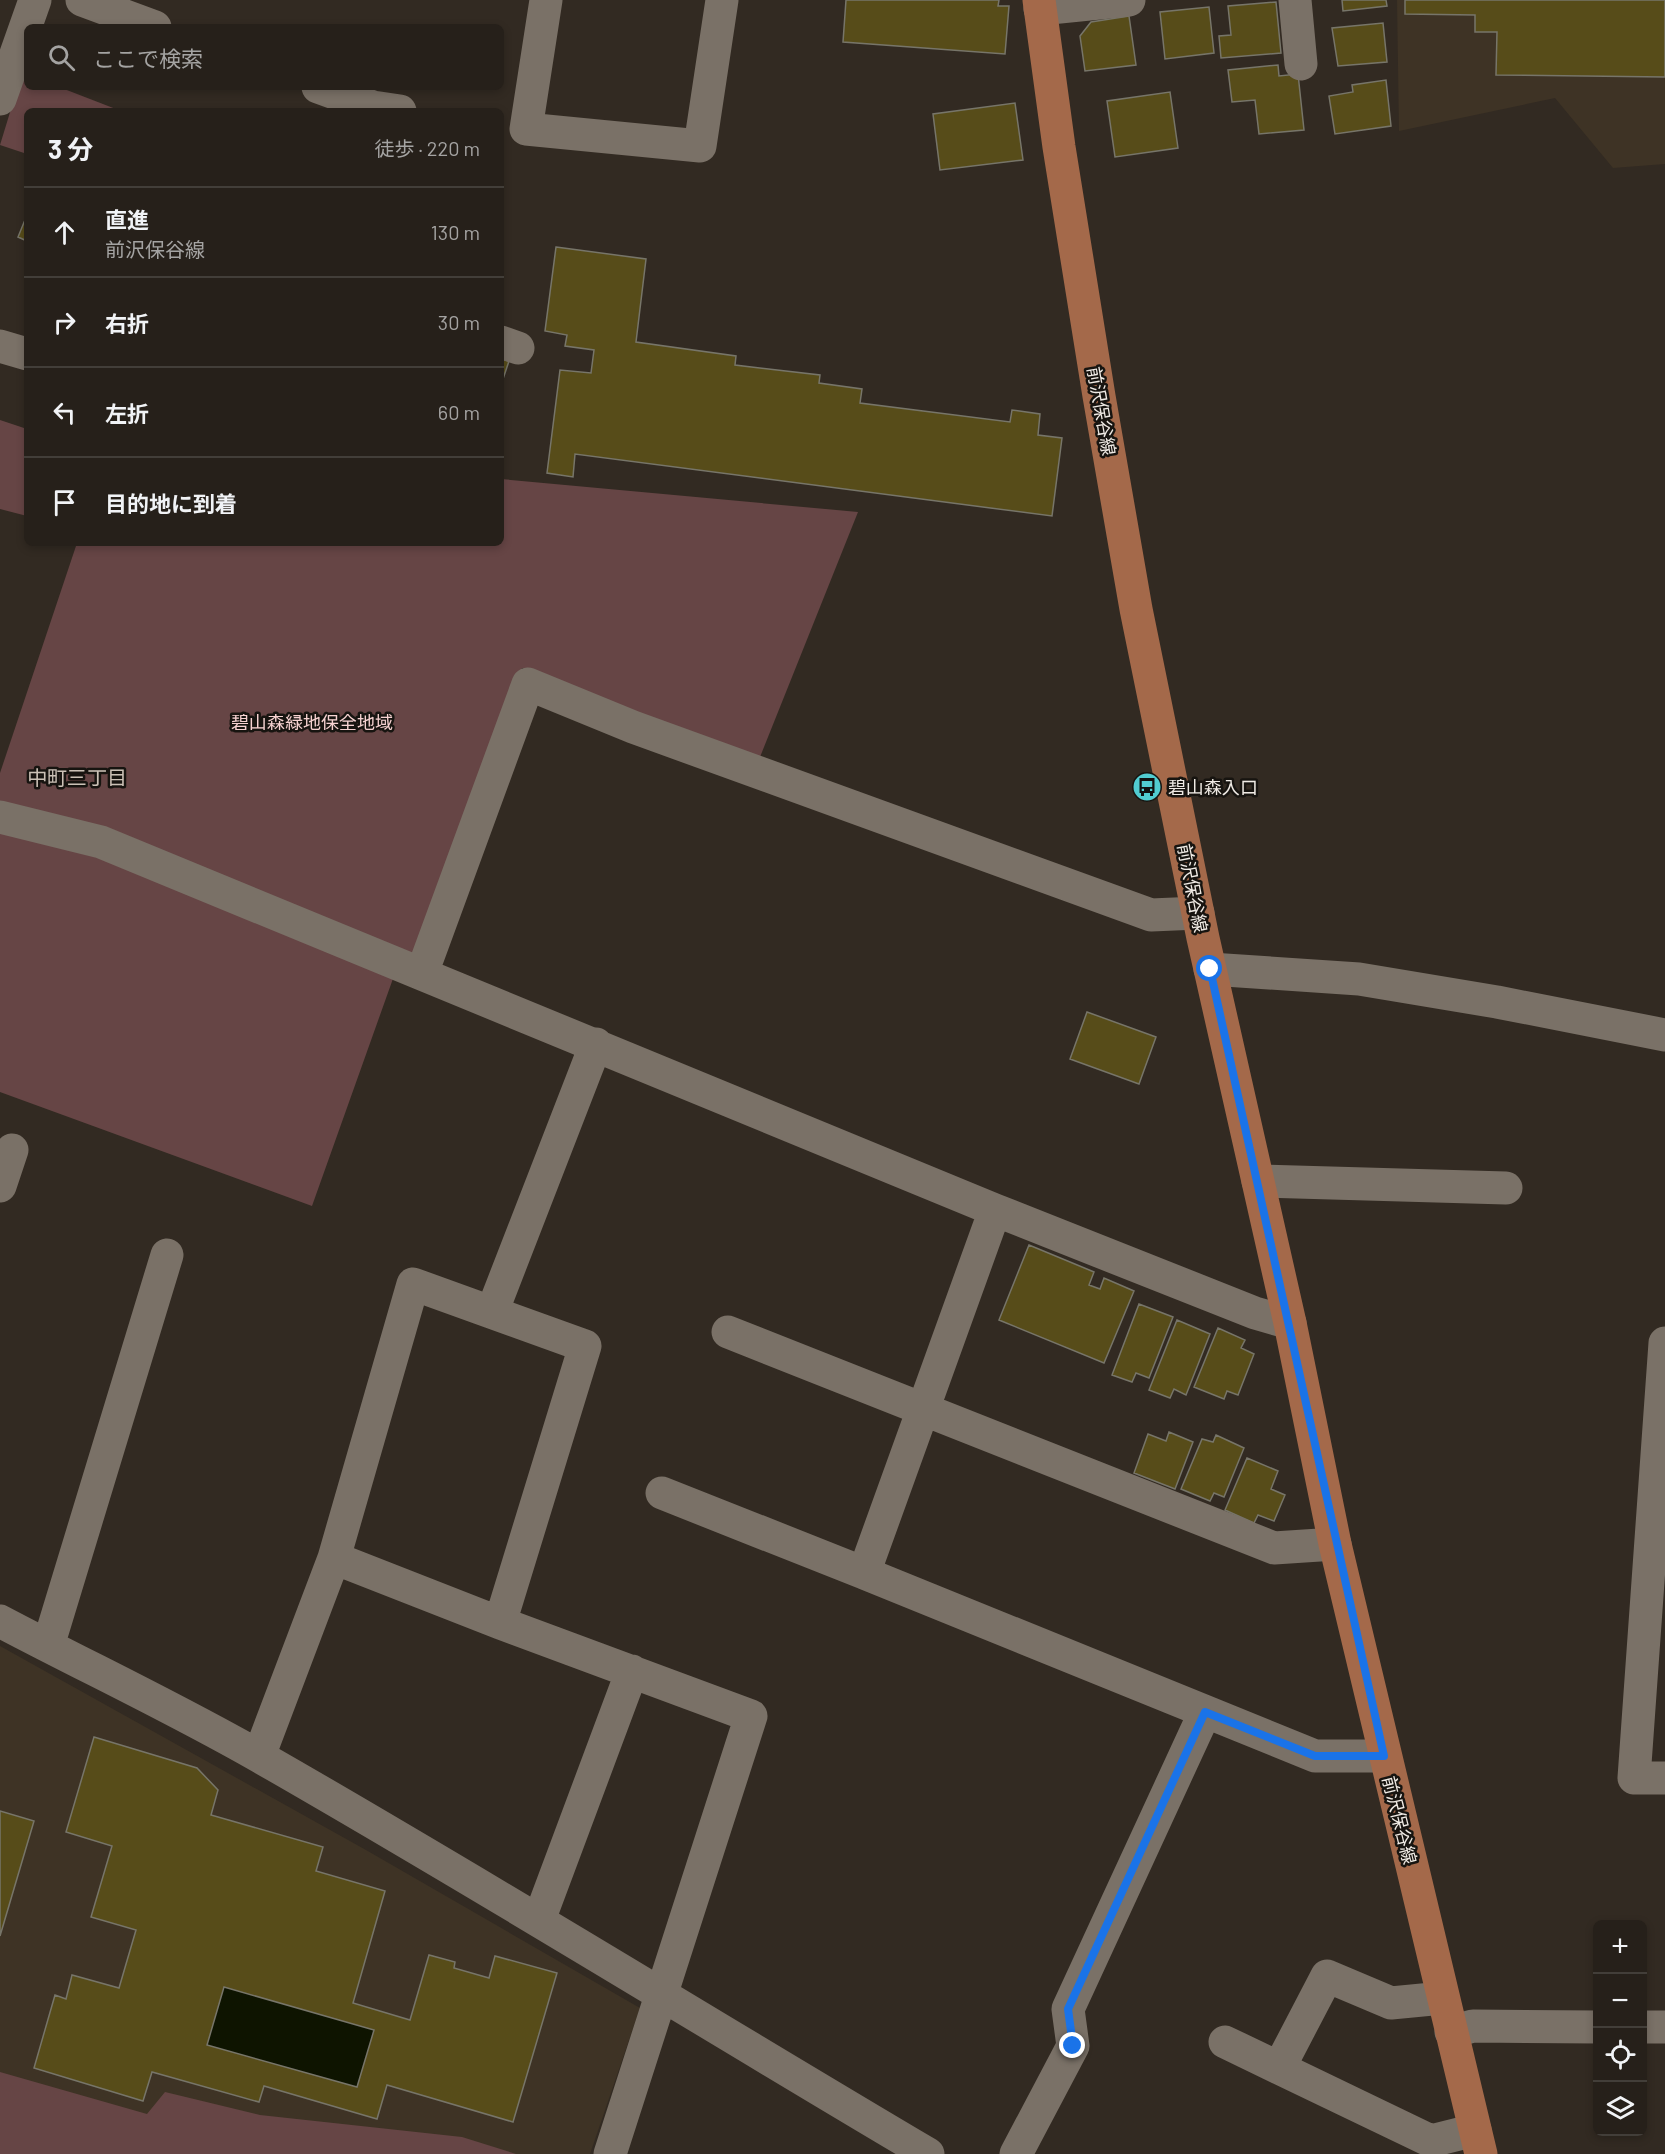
<!DOCTYPE html>
<html lang="ja">
<head>
<meta charset="utf-8">
<style>
  body { margin:0; font-family:Barlow,"Noto Sans JP",sans-serif; background:#322d27; color:#f1f3f6 }
  .controls { position:absolute; right:18px; bottom:18px; display:grid; overflow:hidden; border-radius:9px; box-shadow:0 3px 9px #0003 }
  .controls button { width:54px; height:54px; display:grid; place-items:center; padding:0; border:0; border-bottom:2px solid #423e39; background:#26201a; color:#f1f3f6; font:30px sans-serif }
  .stop { position:absolute; width:18px; height:18px; margin:-14px; border:4px solid #1a73e8; border-radius:50%; background:#fff }
  .stop.end { background:#1a73e8; border-color:#fff; box-shadow:0 2px 6px #0008 }
  .list { margin:0; padding:0; list-style:none }
  h2 { display:flex; justify-content:space-between; align-items:center; height:78px; margin:0; padding:0 24px; font-size:26px }
  h2 small { font-size:20px; font-weight:400; color:#a4a3a2 }
  .list li { display:grid; grid-template-columns:39px 1fr auto; gap:18px; align-items:center; box-sizing:border-box; height:90px; padding:0 24px; border-top:2px solid #423e39 }
  .list b { display:block; font-size:22px; white-space:nowrap }
  .list p { margin:0; font-size:20px; white-space:nowrap; color:#a4a3a2 }
  .list em { font-size:20px; font-style:normal; color:#a4a3a2 }
  .icon { flex:none; width:33px; height:33px; fill:none; stroke:currentColor; stroke-width:2; stroke-linecap:round; stroke-linejoin:round }
  .map { position:relative; flex:none; width:1665px; height:2154px; overflow:hidden }
  .search { position:absolute; background:#26201a; box-shadow:0 3px 9px #0003; left:24px; top:24px; width:480px; height:66px; display:flex; align-items:center; gap:15px; box-sizing:border-box; padding:0 21px; border-radius:9px; color:#a4a3a2; font-size:22px }
  .panel { position:absolute; background:#26201a; box-shadow:0 3px 9px #0003; left:24px; top:108px; width:480px; height:438px; border-radius:9px }
  .map>svg:first-child { display:block }
  .built { fill:#3e3325 }
  .green { fill:#664545 }
  .water { fill:#0e1400 }
  .building { fill:#574c19; stroke:#777569; stroke-width:1.5; fill-rule:evenodd }
  .lines { fill:none; stroke-linecap:round; stroke-linejoin:round }
  .minor { stroke:#7a7167; stroke-width:33 }
  .major { stroke:#a4694a; stroke-width:33 }
  .route { stroke:#1a73e8; stroke-width:8 }
  .labels { text-anchor:middle; dominant-baseline:central; stroke-width:5; stroke-linejoin:round; paint-order:stroke }
  .street-label { font-size:18px; fill:#f0ebe5; stroke:#171410 }
  .park-label { font-size:18px; fill:#f6d2d1; stroke:#171410 }
  .poi-label { font-size:18px; fill:#f0ebe5; stroke:#171410; text-anchor:start }
  .neighbourhood-label { font-size:20px; fill:#cbc1b6; stroke:#171410 }
</style>
</head>
<body>
<div class="map">
<svg width="1665" height="2154" viewBox="0 0 1665 2154">
  <rect width="100%" height="100%" fill="#322a22"/>
  <!-- built -->
  <path class="built" d="M 1397,0 L 1665,0 L 1665,164 L 1613,168 L 1555,98 L 1399,131 Z
    M 0,1646 L 366,1850 L 640,2008 L 590,2154 L 0,2154 Z"/>
  <!-- green -->
  <path class="green" d="M 22,73 L 27,75 L 27,87 L 59,87 L 121,111 L 27,111 L 27,154 L 0,145 Z
    M 0,420 L 27,429 L 27,516 L 0,509 Z
    M 501,479 L 858,512 L 758,762 L 522,668 L 415,958 L 0,801 L 0,773 L 77,543 L 501,543 Z
    M 0,827 L 105,853 L 395,973 L 312,1206 L 0,1092 Z
    M 0,2072 L 147,2114 L 165,2092 L 260,2115 L 462,2137 L 516,2154 L 0,2154 Z"/>
  <!-- water -->
  <path class="water" d="M 224,1987 L 374,2030 L 357,2087 L 207,2045 Z"/>
  <!-- building -->
  <path class="building" d="M 846,0 L 999,0 L 998,6 L 1009,6 L 1005,54 L 843,42 Z
    M 1342,0 L 1386,0 L 1387,6 L 1343,11 Z
    M 1405,0 L 1665,0 L 1665,77 L 1496,75 L 1497,32 L 1475,32 L 1475,15 L 1405,14 Z
    M 1276,2 L 1281,53 L 1221,58 L 1219,36 L 1231,35 L 1228,6 Z
    M 1209,7 L 1214,53 L 1165,59 L 1160,12 Z
    M 1129,16 L 1136,65 L 1085,71 L 1080,36 L 1091,22 Z
    M 1383,23 L 1387,62 L 1338,66 L 1332,28 Z
    M 1278,65 L 1279,76 L 1298,74 L 1304,130 L 1259,134 L 1255,100 L 1232,102 L 1228,70 Z
    M 1386,80 L 1391,126 L 1335,134 L 1329,96 L 1353,92 L 1352,85 Z
    M 1170,92 L 1178,148 L 1115,157 L 1107,101 Z
    M 1015,103 L 1023,160 L 940,170 L 933,114 Z
    M 27,215 L 27,241 L 18,237 Z
    M 556,247 L 646,259 L 636,342 L 736,356 L 735,365 L 820,375 L 819,383 L 862,389 L 860,403 L 1010,422 L 1012,410 L 1040,414 L 1038,435 L 1062,438 L 1052,516 L 575,454 L 573,477 L 547,473 L 560,370 L 591,373 L 594,350 L 565,346 L 567,335 L 545,331 Z
    M 501,359 L 509,361 L 501,385 Z
    M 1087,1012 L 1156,1037 L 1139,1084 L 1070,1059 Z
    M 1029,1245 L 1094,1272 L 1089,1285 L 1100,1289 L 1104,1278 L 1134,1291 L 1104,1363 L 999,1320 Z
    M 1139,1304 L 1173,1317 L 1149,1378 L 1136,1373 L 1132,1382 L 1112,1375 Z
    M 1177,1320 L 1210,1334 L 1186,1395 L 1174,1389 L 1170,1398 L 1149,1390 Z
    M 1218,1328 L 1245,1340 L 1241,1348 L 1254,1354 L 1238,1395 L 1227,1391 L 1224,1399 L 1194,1387 Z
    M 1169,1432 L 1193,1442 L 1175,1489 L 1134,1473 L 1148,1434 L 1166,1441 Z
    M 1216,1435 L 1244,1448 L 1224,1497 L 1214,1493 L 1210,1501 L 1181,1489 L 1202,1439 L 1213,1442 Z
    M 1247,1458 L 1278,1471 L 1271,1489 L 1285,1495 L 1274,1521 L 1258,1515 L 1254,1523 L 1225,1510 Z
    M 94,1737 L 197,1768 L 218,1790 L 211,1815 L 323,1847 L 316,1871 L 385,1891 L 353,2003 L 410,2020 L 429,1955 L 455,1962 L 454,1968 L 489,1978 L 495,1956 L 557,1973 L 513,2122 L 387,2085 L 377,2119 L 264,2086 L 259,2102 L 152,2072 L 143,2101 L 34,2068 L 55,1995 L 66,1999 L 72,1975 L 119,1988 L 136,1930 L 91,1917 L 112,1846 L 66,1832 ZM 224,1987 L 374,2030 L 357,2087 L 207,2045 Z
    M 0,1811 L 34,1821 L 0,1936 Z"/>
  <g class="lines">
    <!-- minor -->
    <path class="minor" d="M 82,0 L 155,27
      M 546,0 L 526,129 L 700,146 L 722,0
      M 1295,0 L 1301,64
      M 1040,9 L 1129,0
      M 318,87 L 373,107 L 400,111
      M 0,99 L 35,0
      M 501,342 L 518,348
      M 0,346 L 27,354
      M 0,817 L 101,842 L 995,1210 L 1255,1313 L 1290,1323
      M 1210,969 L 1359,979 L 1497,1002 L 1665,1035
      M 422,973 L 528,684 L 633,727 L 1151,915 L 1198,913
      M 1258,1181 L 1506,1188
      M 0,1186 L 12,1150
      M 995,1210 L 864,1573 L 1315,1756 L 1384,1756
      M 492,1312 L 596,1044
      M 728,1332 L 1274,1548 L 1335,1544
      M 1665,1343 L 1634,1778 L 1665,1778
      M 662,1493 L 864,1573
      M 334,1558 L 500,1623 L 751,1716 L 610,2154
      M 0,1621 C 87,1667 177,1709 262,1758 C 486,1886 706,2023 928,2154
      M 48,1646 L 167,1255
      M 259,1756 L 334,1558 L 413,1284 L 585,1346 L 500,1623
      M 539,1920 L 632,1671
      M 1642,2027 L 1665,2027
      M 1451,2032 L 1473,2026 L 1598,2027
      M 1225,2042 L 1431,2141 L 1475,2130
      M 1279,2068 L 1327,1976 L 1391,2003 L 1443,1998
      M 1016,2154 L 1073,2046 L 1068,2009 L 1205,1712"/>
    <!-- major -->
    <path class="major" d="M 1039,0 L 1059,147 L 1099,396 L 1136,609 L 1203,938 L 1290,1323 L 1335,1544 L 1481,2154"/>
  </g>
  <g class="lines">
    <!-- route -->
    <path class="route" d="M 1073,2046 L 1068,2009 L 1205,1712 L 1315,1756 L 1384,1756 L 1210,969"/>
  </g>
  <!-- icons -->
  <defs>
    <g id="bus-disc" transform="scale(1.5)"><circle r="9.5" fill="#51ccd1" stroke="#171410"/><path d="M-5-6H5V4H4V6H2V4H-2V6H-4V4H-5ZM-3.5-4V0h7V-4ZM-3.5 1.2v1.5H-2V1.2ZM2 1.2v1.5H3.5V1.2Z" fill="#111"/></g>
  </defs>
  <g fill-rule="evenodd">
    <use href="#bus-disc" x="1147" y="787"/>
  </g>
  <g class="labels">
    <!-- street labels -->
    <g class="street-label">
      <text transform="translate(1102 411) rotate(80)">前沢保谷線</text>
      <text transform="translate(1193 888) rotate(79)">前沢保谷線</text>
      <text transform="translate(1400 1820) rotate(76)">前沢保谷線</text>
    </g>
    <!-- park labels -->
    <g class="park-label">
      <text x="312" y="722">碧山森緑地保全地域</text>
    </g>
    <!-- poi labels -->
    <g class="poi-label">
      <text x="1168" y="787">碧山森入口</text>
    </g>
    <!-- neighbourhood labels -->
    <g class="neighbourhood-label">
      <text x="77" y="777">中町三丁目</text>
    </g>
  </g>
</svg>
<div class="controls">
<button>+</button>
<button>−</button>
<button><svg class="icon" aria-label="locate" viewBox="0 0 24 24"><circle cx="12" cy="12" r="6"/><path d="M12 2v4M12 18v4M2 12h4M18 12h4"/></svg></button>
<button><svg class="icon" aria-label="layers" viewBox="0 0 24 24"><path d="M12 4l9 5-9 5-9-5zM3 14l9 5 9-5"/></svg></button>
</div>
<div class="stop" style="left:1210px;top:969px"></div>
<div class="stop end" style="left:1073px;top:2046px"></div>
<div class="search"><svg class="icon" aria-label="search" viewBox="0 0 24 24"><circle cx="10" cy="10" r="6"/><path d="M15 15l6 6"/></svg>ここで検索</div>
<section class="panel">
<h2>3 分<small>徒歩 · 220 m</small></h2>
<ul class="list">
<li><svg class="icon" aria-label="ahead" viewBox="0 0 24 24"><path d="M12 20V5M6 11l6-6 6 6"/></svg><div><b>直進</b><p>前沢保谷線</p></div><em>130 m</em></li>
<li><svg class="icon" aria-label="right" viewBox="0 0 24 24"><path d="M7 20v-9h11M14 6l5 5-5 5"/></svg><div><b>右折</b></div><em>30 m</em></li>
<li><svg class="icon" aria-label="left" viewBox="0 0 24 24"><path d="M17 20v-9H6M10 6l-5 5 5 5"/></svg><div><b>左折</b></div><em>60 m</em></li>
<li><svg class="icon" aria-label="arrive" viewBox="0 0 24 24"><path d="M6 21V4h12l-3 4 3 4H6"/></svg><div><b>目的地に到着</b></div></li>
</ul>
</section>
</div>
</body>
</html>
